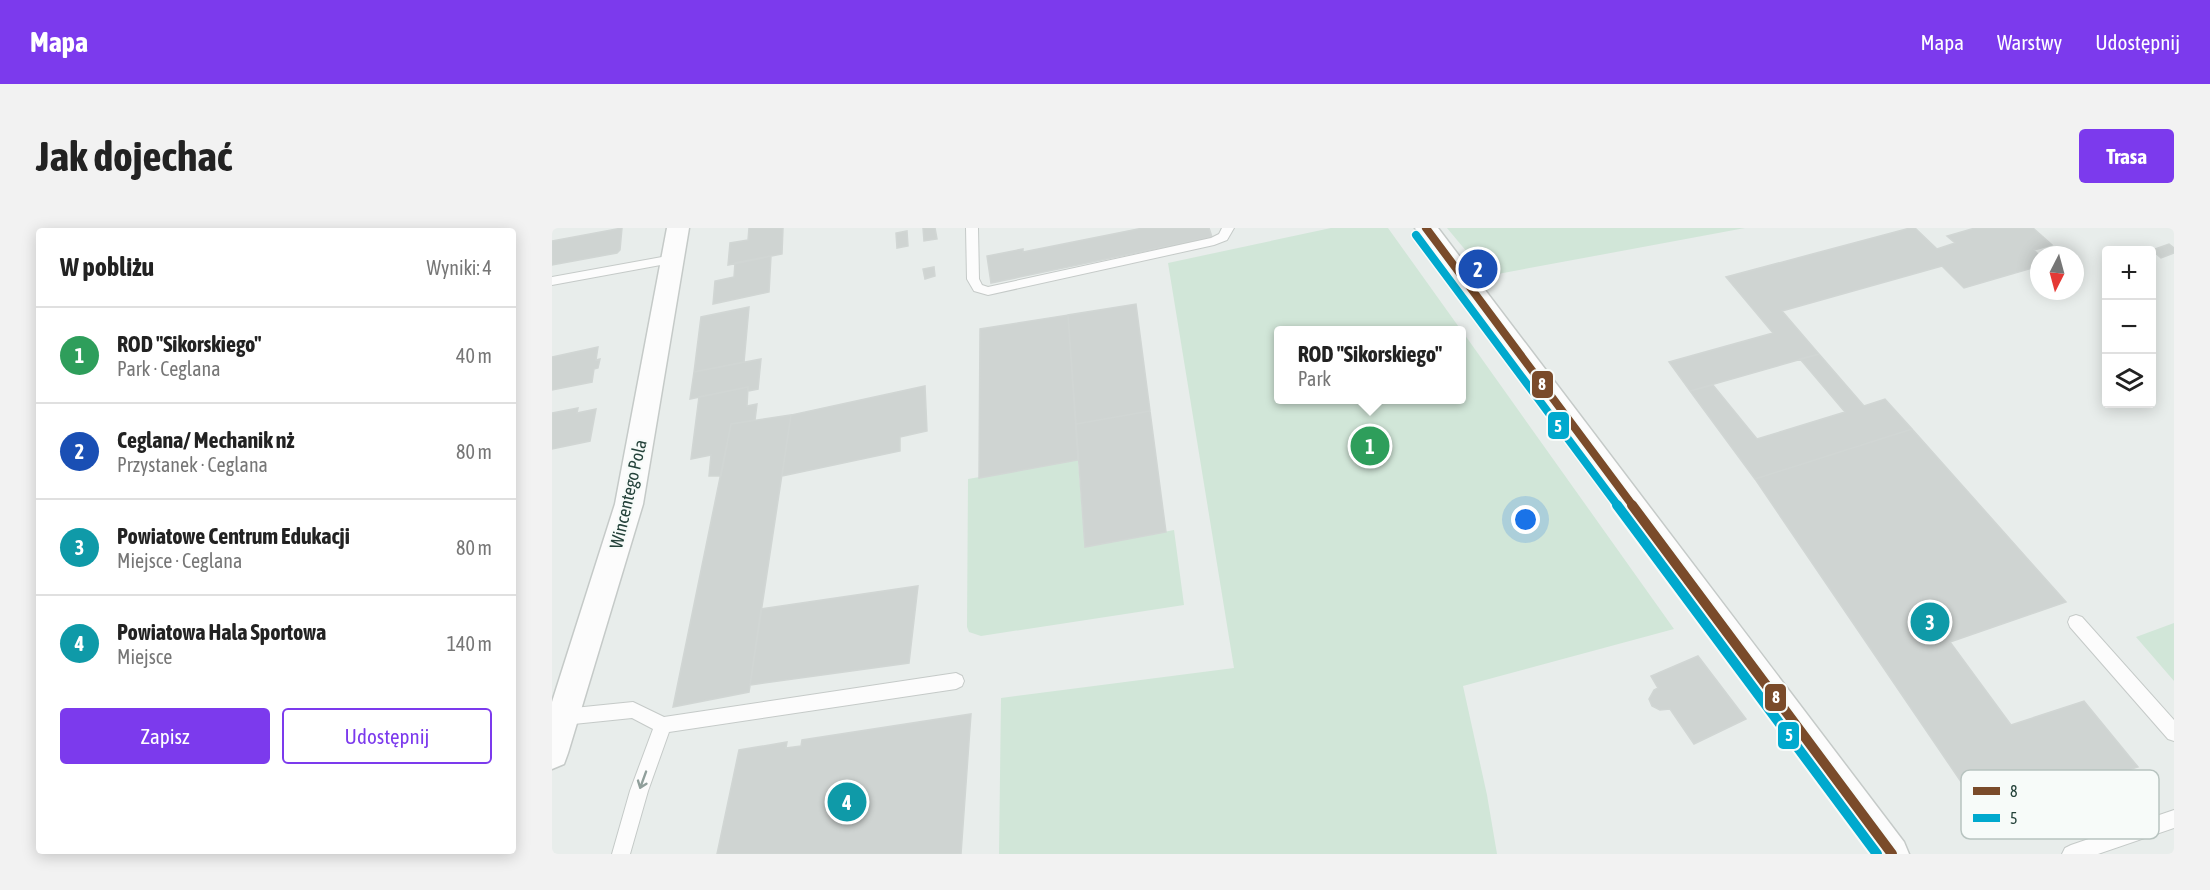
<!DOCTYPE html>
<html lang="pl">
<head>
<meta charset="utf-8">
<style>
  body { margin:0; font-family:"Asap Condensed",sans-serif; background:#f2f2f2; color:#222 }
  .controls { position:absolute; right:18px; top:18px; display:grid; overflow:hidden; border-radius:6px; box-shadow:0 3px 15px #0003 }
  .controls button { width:54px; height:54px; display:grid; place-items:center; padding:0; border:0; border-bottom:2px solid #e0e0e0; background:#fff; color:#222; font:30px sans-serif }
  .compass { position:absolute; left:1478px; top:18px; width:54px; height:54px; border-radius:50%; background:#fff; box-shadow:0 3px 15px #0003; rotate:186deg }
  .you { position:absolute; left:974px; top:292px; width:21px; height:21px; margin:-15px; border:4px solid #fff; border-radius:50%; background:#1a73e8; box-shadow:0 0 0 9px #1a73e833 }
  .badge { display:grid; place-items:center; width:39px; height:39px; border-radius:50%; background:#7c3aed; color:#fff; font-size:20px; font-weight:700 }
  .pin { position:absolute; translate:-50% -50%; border:3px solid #fff; box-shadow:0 2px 6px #0006 }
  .popup { position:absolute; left:722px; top:98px; width:192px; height:78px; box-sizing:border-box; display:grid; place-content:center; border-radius:6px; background:#fff; filter:drop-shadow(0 2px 4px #0005); font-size:20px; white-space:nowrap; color:#767676 }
  .popup b { font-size:22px; color:#222 }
  .popup::after { content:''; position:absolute; left:50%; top:100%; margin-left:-12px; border:12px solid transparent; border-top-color:#fff }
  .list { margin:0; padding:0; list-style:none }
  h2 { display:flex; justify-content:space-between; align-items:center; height:78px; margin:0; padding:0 24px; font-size:26px }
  h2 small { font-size:20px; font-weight:400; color:#767676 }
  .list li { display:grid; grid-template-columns:39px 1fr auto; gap:18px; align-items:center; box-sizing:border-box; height:96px; padding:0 24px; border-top:2px solid #e0e0e0 }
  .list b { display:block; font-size:22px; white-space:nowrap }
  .list p { margin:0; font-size:20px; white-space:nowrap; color:#767676 }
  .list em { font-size:20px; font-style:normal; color:#767676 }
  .actions { display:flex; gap:12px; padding:18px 24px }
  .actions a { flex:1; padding:14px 0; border:2px solid #7c3aed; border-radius:6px; text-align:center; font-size:21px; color:#7c3aed }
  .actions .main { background:#7c3aed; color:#fff }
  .icon { flex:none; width:33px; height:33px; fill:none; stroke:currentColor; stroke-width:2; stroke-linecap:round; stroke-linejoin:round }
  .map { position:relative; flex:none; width:1622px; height:626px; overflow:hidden; border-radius:6px }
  header { display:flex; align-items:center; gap:36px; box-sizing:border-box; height:84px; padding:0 30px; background:#7c3aed; color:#fff }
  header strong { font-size:28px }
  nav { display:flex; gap:33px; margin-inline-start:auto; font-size:21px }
  .intro { display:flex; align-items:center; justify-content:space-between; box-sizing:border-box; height:144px; padding:0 36px }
  h1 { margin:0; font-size:42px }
  .button { padding:15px 27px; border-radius:6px; background:#7c3aed; color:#fff; font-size:21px; font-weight:700 }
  main { display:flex; gap:36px; padding:0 36px }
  aside { flex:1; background:#fff; border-radius:6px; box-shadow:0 3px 15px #0003 }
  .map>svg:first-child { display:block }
  .green { fill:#d1e6d8 }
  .building { fill:#cfd4d2; stroke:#d1d6d4; stroke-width:1.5 }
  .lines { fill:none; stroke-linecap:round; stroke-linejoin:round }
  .lane-casing { stroke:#c5cac8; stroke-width:2 }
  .street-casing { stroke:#c5cac8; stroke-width:3 }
  .lane { fill:#fcfcfc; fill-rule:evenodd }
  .street { fill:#fcfcfc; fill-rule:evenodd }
  .bus-1-far1-casing { stroke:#f7fbf9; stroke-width:11 }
  .bus-1-casing { stroke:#f7fbf9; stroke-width:14 }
  .bus-2-far1-casing { stroke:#f7fbf9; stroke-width:11 }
  .bus-2-casing { stroke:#f7fbf9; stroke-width:14 }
  .bus-1-far1 { stroke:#7a4b2a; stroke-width:8 }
  .bus-1 { stroke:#7a4b2a; stroke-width:10 }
  .bus-2-far1 { stroke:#00a9ce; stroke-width:8 }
  .bus-2 { stroke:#00a9ce; stroke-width:10 }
  .oneway { stroke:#909f9b }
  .labels { text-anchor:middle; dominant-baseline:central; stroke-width:4.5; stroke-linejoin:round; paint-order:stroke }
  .street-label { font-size:18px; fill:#24423a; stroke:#f7fbf9 }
  .key { fill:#f7fbf9; stroke:#b8c4c0; stroke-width:1.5 }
  .key-label { font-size:16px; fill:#24423a }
  .line-badge { stroke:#f7fbf9; stroke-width:2 }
  .badge-label { font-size:16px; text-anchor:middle; font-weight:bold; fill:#fff }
</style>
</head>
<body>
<header>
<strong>Mapa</strong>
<nav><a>Mapa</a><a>Warstwy</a><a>Udostępnij</a></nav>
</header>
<div class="intro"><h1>Jak dojechać</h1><a class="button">Trasa</a></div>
<main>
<aside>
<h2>W pobliżu<small>Wyniki: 4</small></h2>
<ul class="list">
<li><span class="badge" style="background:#2e9e5b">1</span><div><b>ROD &quot;Sikorskiego&quot;</b><p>Park · Ceglana</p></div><em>40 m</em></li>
<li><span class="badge" style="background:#1a4fb4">2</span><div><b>Ceglana/ Mechanik nż</b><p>Przystanek · Ceglana</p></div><em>80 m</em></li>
<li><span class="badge" style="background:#0f9aa8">3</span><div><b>Powiatowe Centrum Edukacji</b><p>Miejsce · Ceglana</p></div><em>80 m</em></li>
<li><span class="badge" style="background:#0f9aa8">4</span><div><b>Powiatowa Hala Sportowa</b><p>Miejsce</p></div><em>140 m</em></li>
</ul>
<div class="actions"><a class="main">Zapisz</a><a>Udostępnij</a></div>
</aside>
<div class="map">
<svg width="1622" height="626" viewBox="0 0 1622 626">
  <rect width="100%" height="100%" fill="#e8edeb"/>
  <!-- green -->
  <path class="green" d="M 779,0 L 836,0 L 909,102 L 726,103 L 726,172 L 910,172 L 910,103 L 1122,401 L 911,458 L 935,567 L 945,626 L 447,626 L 449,470 L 682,440 L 616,35 Z
    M 895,0 L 1193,0 L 935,48 Z
    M 526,232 L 533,319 L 622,302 L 632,377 L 429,408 L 417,404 L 415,399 L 416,251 Z
    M 1622,395 L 1622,453 L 1584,409 Z"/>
  <!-- building -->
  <path class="building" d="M 70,0 L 68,22 L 65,25 L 0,37 L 0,13 Z
    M 197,0 L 231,0 L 230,26 L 176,37 L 178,15 L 196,12 Z
    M 371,0 L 383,0 L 385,11 L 372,13 Z
    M 591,0 L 657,0 L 660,9 L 439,55 L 435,28 L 471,21 L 471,24 Z
    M 1358,0 L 1363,0 L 1385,21 L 1403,15 L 1395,8 L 1423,0 L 1481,0 L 1500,17 L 1482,22 L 1487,27 L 1487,38 L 1412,60 L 1390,38 L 1230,83 L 1267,126 L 1138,163 L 1117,134 L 1221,105 L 1174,49 Z
    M 355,3 L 356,18 L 345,20 L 344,5 Z
    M 1617,16 L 1622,20 L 1622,25 L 1609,30 L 1600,22 Z
    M 219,28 L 217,64 L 161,76 L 163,53 L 182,49 L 183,35 Z
    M 382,39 L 383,48 L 373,51 L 371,41 Z
    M 584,76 L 598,183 L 524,196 L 516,87 Z
    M 197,79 L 192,134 L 142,144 L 149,89 Z
    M 516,87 L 526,232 L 427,250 L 428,101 Z
    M 46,119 L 44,132 L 48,131 L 46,140 L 42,141 L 40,154 L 0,162 L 0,129 Z
    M 1267,126 L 1312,178 L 1333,171 L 1360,201 L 1203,251 L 1138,163 L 1161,157 L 1205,211 L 1293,184 L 1248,131 Z
    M 209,131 L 206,161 L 196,163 L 196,159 L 138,171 L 142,144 Z
    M 373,158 L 375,203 L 348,209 L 348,223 L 230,248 L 239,187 Z
    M 196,159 L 195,178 L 205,176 L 203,192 L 179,196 L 169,248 L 157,248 L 159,227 L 139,231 L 147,169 Z
    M 26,180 L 25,185 L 44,181 L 38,213 L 0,221 L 0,185 Z
    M 598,183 L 614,304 L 533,319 L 524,196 Z
    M 239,187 L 197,464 L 121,479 L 179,196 Z
    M 1360,201 L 1514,374 L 1398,414 L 1459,497 L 1532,473 L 1586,539 L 1433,589 L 1203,251 Z
    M 366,358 L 357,435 L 198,457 L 209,381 Z
    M 1146,428 L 1194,491 L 1142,516 L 1118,481 L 1108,482 L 1100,478 L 1097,471 L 1102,462 L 1106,460 L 1099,448 Z
    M 419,486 L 409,626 L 165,626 L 187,522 L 235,514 L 234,520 L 249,518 L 250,512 Z"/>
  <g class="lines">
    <!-- lane casing -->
    <g class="lane-casing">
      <path id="lane" d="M 414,0 L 426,0 L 427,51 L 430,57 L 436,59 L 659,10 L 667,6 L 670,0 L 682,0 L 675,12 L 662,17 L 436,67 L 422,63 L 415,51 Z
        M 121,27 L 127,31 L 125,34 L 0,57 L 0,49 Z
        M 1524,387 L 1530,389 L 1622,492 L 1622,513 L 1616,511 L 1518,399 L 1516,394 L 1518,389 Z
        M 404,445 L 410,448 L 412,453 L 410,458 L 404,461 L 117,504 L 96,563 L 78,626 L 60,626 L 78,563 L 101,501 L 80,490 L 12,497 L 6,495 L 4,489 L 6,483 L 12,481 L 81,474 L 112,489 Z
        M 1622,582 L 1622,600 L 1546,626 L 1510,626 L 1513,620 L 1519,617 Z"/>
    </g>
    <!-- street casing -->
    <g class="street-casing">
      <path id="street" d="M 115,0 L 137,0 L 91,276 L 16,525 L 12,536 L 0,541 L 0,474 L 63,276 Z
        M 863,0 L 886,0 L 1352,614 L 1357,626 L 1319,626 Z"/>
    </g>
    <!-- lane -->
    <use href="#lane" class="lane"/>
    <!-- street -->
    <use href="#street" class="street"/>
    <!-- bus-1-far1 casing -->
    <g class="bus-1-far1-casing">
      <path id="bus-1-far1" d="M 874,0 L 1081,278"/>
    </g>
    <!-- bus-1 casing -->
    <g class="bus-1-casing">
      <path id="bus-1" d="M 1080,277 L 1340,626"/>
    </g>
    <!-- bus-2-far1 casing -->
    <g class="bus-2-far1-casing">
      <path id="bus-2-far1" d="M 864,7 L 1066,278"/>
    </g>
    <!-- bus-2 casing -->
    <g class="bus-2-casing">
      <path id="bus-2" d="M 1065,277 L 1325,626"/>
    </g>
    <!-- bus-1-far1 -->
    <use href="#bus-1-far1" class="bus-1-far1"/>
    <!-- bus-1 -->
    <use href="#bus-1" class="bus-1"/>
    <!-- bus-2-far1 -->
    <use href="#bus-2-far1" class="bus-2-far1"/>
    <!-- bus-2 -->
    <use href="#bus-2" class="bus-2"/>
  </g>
  <!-- one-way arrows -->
  <defs><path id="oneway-shaft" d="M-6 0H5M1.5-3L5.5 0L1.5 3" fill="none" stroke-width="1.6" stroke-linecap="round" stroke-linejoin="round" transform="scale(1.5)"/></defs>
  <use class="oneway" href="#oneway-shaft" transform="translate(91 552) rotate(110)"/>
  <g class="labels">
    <!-- street labels -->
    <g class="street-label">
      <text transform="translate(76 266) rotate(-77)">Wincentego Pola</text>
    </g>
  </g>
  <!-- legend -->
  <rect x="1409" y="542" width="198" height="69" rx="9" class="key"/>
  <rect x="1421" y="559" width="27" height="8" fill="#7a4b2a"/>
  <rect x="1421" y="586" width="27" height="8" fill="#00a9ce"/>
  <g class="key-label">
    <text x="1458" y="569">8</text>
    <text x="1458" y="596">5</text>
  </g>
  <g class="line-badge">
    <rect x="979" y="142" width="23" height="29" rx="6" fill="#7a4b2a"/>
    <rect x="995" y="183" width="23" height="29" rx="6" fill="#00a9ce"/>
    <rect x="1212" y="455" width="23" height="29" rx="6" fill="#7a4b2a"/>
    <rect x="1225" y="493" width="23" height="29" rx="6" fill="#00a9ce"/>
  </g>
  <g class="badge-label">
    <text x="990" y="162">8</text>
    <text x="1006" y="204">5</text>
    <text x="1224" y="475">8</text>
    <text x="1237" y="513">5</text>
  </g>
</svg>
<div class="controls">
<button>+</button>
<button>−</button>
<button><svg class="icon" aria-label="layers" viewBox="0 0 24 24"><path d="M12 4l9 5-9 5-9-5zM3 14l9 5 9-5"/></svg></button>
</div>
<svg class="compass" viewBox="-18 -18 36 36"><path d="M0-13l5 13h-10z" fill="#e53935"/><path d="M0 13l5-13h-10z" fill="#767676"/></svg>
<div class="you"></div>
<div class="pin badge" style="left:818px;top:218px;background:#2e9e5b">1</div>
<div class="popup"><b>ROD &quot;Sikorskiego&quot;</b>Park</div>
<div class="pin badge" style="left:926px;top:41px;background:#1a4fb4">2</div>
<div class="pin badge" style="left:1378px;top:394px;background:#0f9aa8">3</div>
<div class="pin badge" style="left:295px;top:574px;background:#0f9aa8">4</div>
</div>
</main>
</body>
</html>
